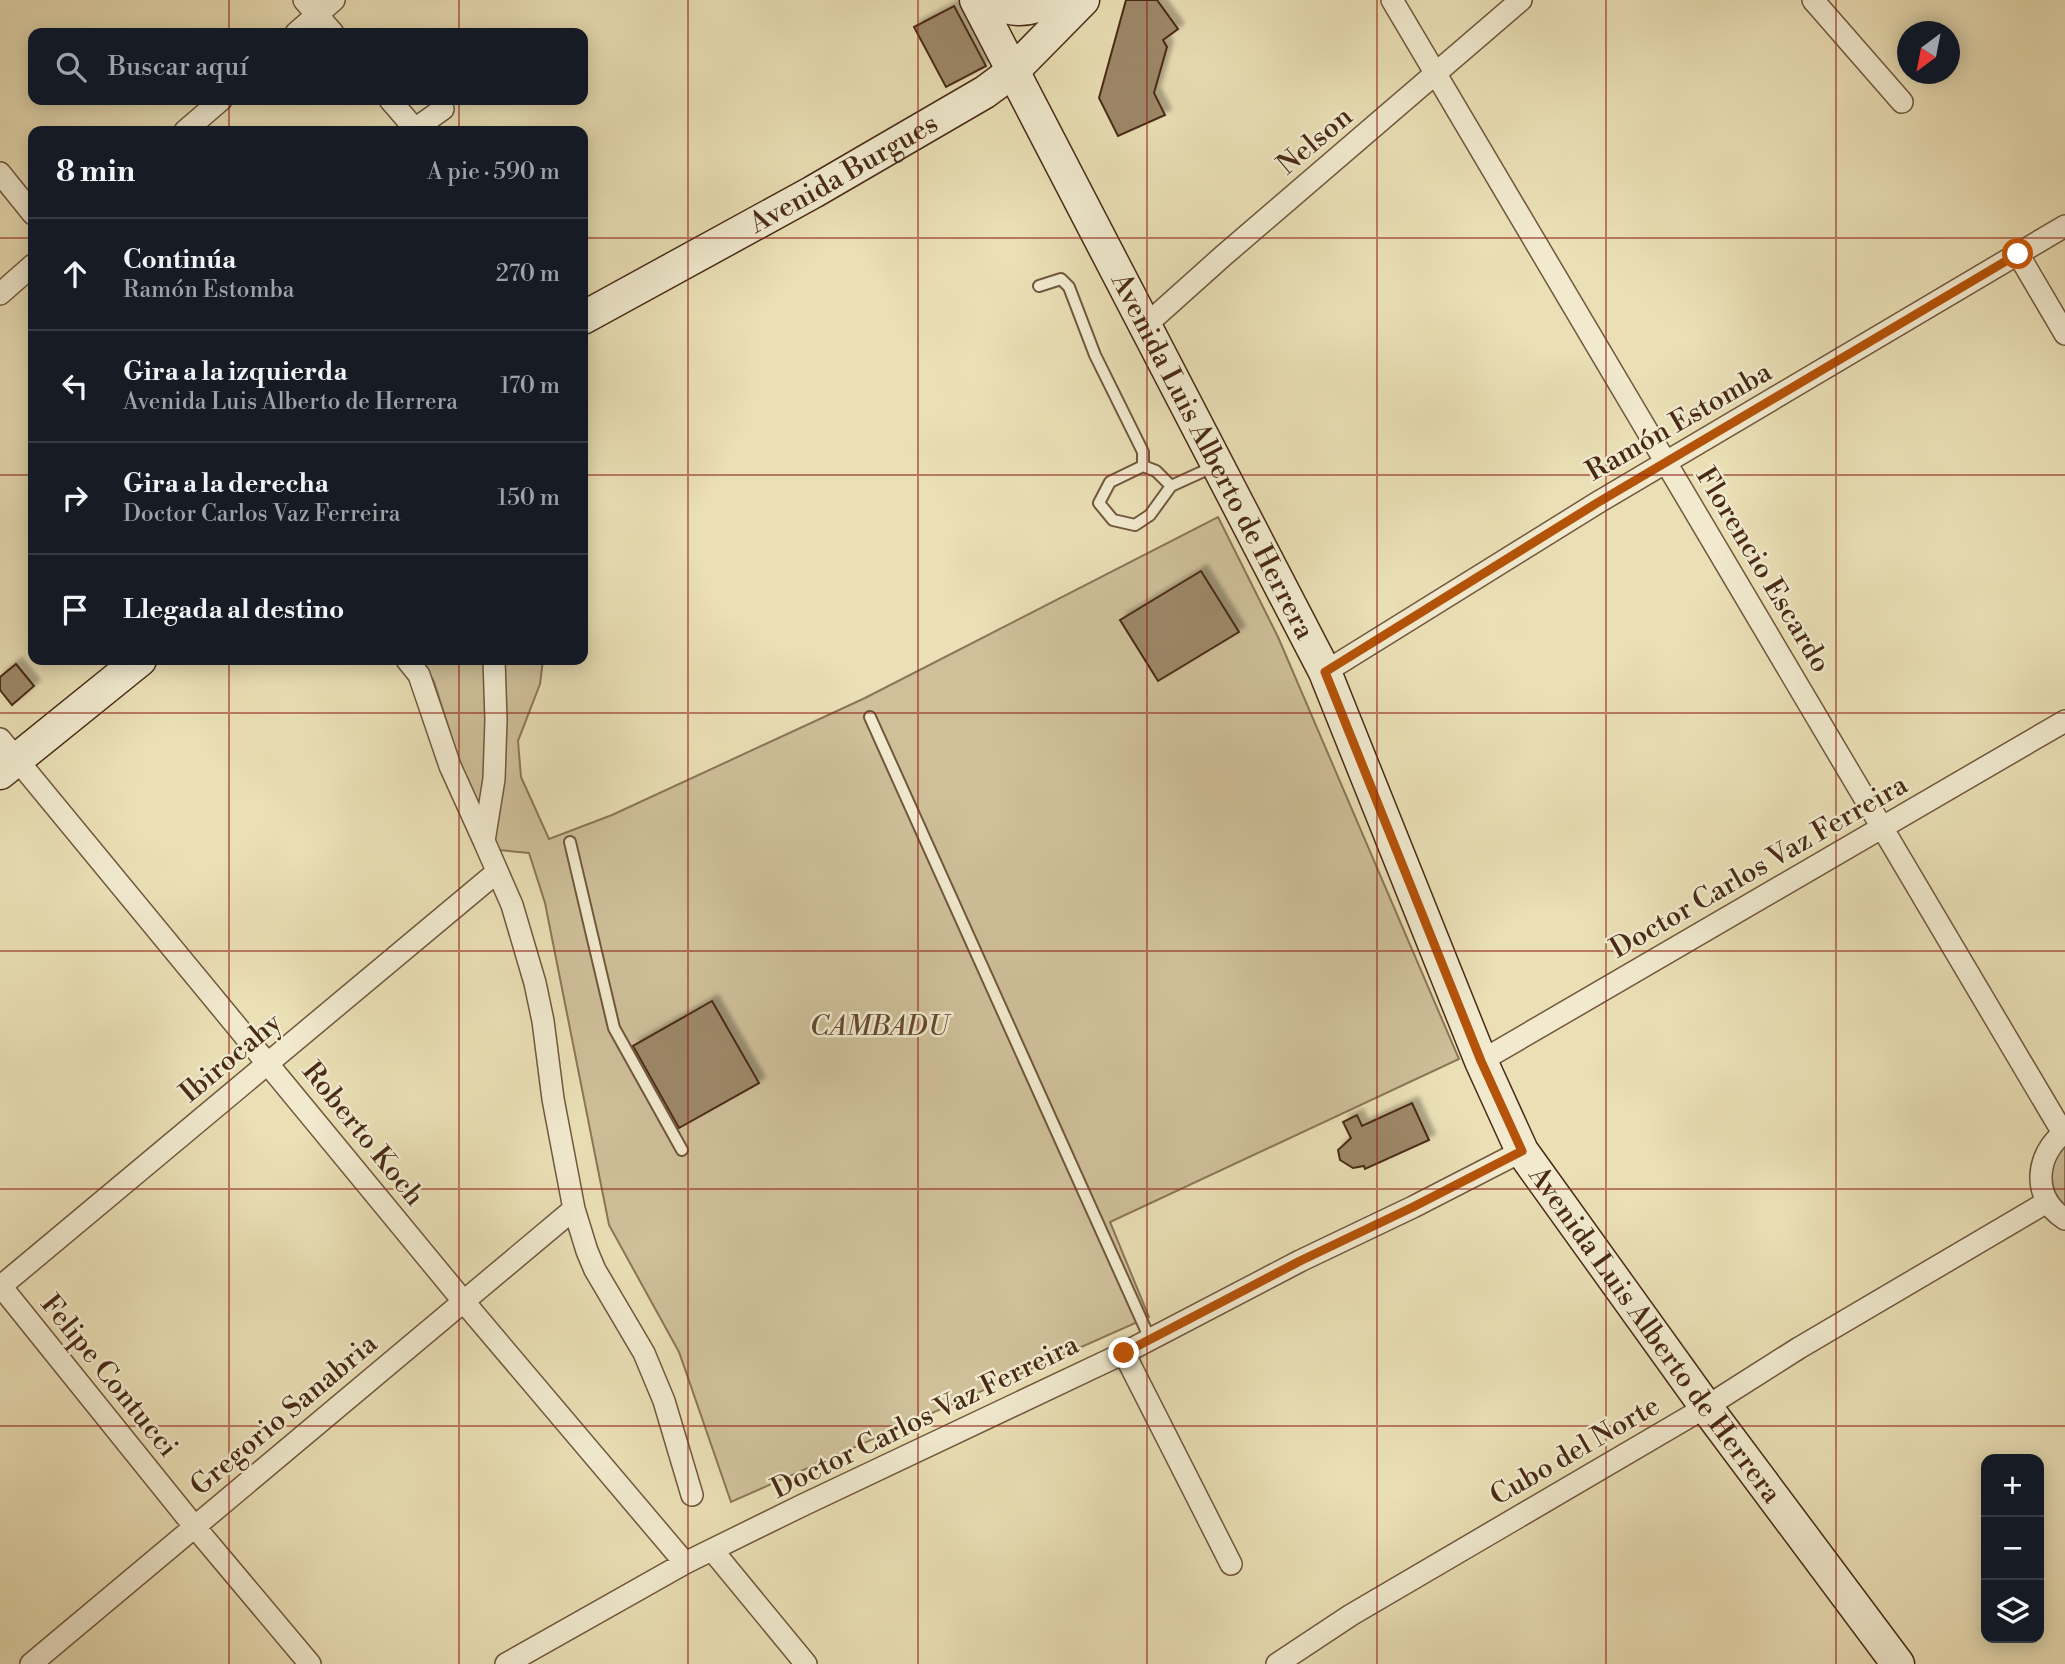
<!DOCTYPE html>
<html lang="es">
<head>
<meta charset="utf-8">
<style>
  body { margin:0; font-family:"Libre Bodoni",serif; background:#20242c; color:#f1f3f6 }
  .controls { position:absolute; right:21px; bottom:21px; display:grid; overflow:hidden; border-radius:14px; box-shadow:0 4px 18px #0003 }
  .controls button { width:63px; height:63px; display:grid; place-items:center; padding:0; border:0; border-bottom:2px solid #363941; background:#171b24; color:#f1f3f6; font:35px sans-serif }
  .compass { position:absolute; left:1897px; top:21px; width:63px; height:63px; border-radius:50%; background:#171b24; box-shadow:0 4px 18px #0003; rotate:212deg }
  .stop { position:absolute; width:21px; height:21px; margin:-16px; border:5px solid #b45309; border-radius:50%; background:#fff }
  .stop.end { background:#b45309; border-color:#fff; box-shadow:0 2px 7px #0008 }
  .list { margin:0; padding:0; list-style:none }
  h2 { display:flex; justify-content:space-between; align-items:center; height:91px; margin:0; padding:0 28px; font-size:30px }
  h2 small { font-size:23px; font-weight:400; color:#9ea1a6 }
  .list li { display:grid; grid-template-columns:46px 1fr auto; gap:21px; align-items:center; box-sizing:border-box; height:112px; padding:0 28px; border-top:2px solid #363941 }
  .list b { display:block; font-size:26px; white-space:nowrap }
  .list p { margin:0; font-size:23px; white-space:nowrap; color:#9ea1a6 }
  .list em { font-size:23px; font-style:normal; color:#9ea1a6 }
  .icon { flex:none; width:38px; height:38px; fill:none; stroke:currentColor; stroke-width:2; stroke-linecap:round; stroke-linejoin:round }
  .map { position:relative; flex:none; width:2065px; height:1664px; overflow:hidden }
  .search { position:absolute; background:#171b24; box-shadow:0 4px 18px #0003; left:28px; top:28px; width:560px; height:77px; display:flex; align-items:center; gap:18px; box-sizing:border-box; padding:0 24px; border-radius:14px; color:#9ea1a6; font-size:26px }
  .panel { position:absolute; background:#171b24; box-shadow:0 4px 18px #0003; left:28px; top:126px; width:560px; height:539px; border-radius:14px }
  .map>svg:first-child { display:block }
  .green { fill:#cfc09a; stroke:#8c7558; stroke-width:2 }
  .building { fill:#9d8868; stroke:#492a15; stroke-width:2; filter:url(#shadow) }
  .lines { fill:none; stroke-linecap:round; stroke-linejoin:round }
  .lane-casing { stroke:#71573d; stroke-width:14 }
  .street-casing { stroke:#71573d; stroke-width:24 }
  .secondary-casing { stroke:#492a15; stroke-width:35 }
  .lane { stroke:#f1eacf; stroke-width:10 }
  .street { stroke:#f1eacf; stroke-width:21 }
  .secondary { stroke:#f1eacf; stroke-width:32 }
  .route { stroke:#b45309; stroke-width:9 }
  .grid { fill:none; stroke:#8f2418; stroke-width:2; stroke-opacity:0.55 }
  .labels { text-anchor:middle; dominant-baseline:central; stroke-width:5; stroke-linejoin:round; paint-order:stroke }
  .street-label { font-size:28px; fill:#492a15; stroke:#f1eacf }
  .park-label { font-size:28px; font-style:italic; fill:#644830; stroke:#f1eacf }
</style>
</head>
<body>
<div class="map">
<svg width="2065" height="1664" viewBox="0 0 2065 1664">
  <defs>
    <filter id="shadow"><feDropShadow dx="6" dy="-6" stdDeviation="2" flood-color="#0004"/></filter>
  </defs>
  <rect width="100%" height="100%" fill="#eadfb5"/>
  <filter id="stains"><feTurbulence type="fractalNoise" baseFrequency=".00286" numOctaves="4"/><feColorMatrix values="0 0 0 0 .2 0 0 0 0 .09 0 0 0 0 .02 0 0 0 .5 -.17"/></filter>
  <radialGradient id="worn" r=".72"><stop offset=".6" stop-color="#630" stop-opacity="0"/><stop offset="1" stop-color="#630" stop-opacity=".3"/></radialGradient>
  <!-- green -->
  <path class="green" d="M 1218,517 L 1278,637 L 1459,1059 L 1110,1222 L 1149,1317 L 731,1502 L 679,1352 L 609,1225 L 545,903 L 529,853 L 499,850 L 466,782 L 434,682 L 422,660 L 543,660 L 540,684 L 518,741 L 521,777 L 549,839 L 612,815 L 865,698 Z
    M 2065,1143 L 2065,1210 L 2050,1190 L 2053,1157 Z"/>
  <!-- building -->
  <path class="building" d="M 1126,0 L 1157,0 L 1178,29 L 1163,40 L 1167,47 L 1154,93 L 1165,115 L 1118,136 L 1099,98 Z
    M 954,6 L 986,66 L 946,87 L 914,27 Z
    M 1201,571 L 1239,632 L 1158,681 L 1120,620 Z
    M 16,664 L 34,686 L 12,705 L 0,690 L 0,677 Z
    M 712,1001 L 759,1083 L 679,1128 L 633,1046 Z
    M 1412,1103 L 1429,1140 L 1365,1169 L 1364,1166 L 1353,1168 L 1340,1160 L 1338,1150 L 1351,1138 L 1343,1122 L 1357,1115 L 1362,1126 Z"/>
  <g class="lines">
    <!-- lane casing -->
    <g class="lane-casing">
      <path id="lane" d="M 1039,286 L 1061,279 L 1069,287 L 1095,355 L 1143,452 L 1143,466
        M 1171,486 L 1156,471 L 1143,466 L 1110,482 L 1099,503 L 1113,520 L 1135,525 L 1150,515 L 1171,486 L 1215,466
        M 870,717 L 1150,1339
        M 570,842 L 614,1028 L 682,1150"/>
    </g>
    <!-- street casing -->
    <g class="street-casing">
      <path id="street" d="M 304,0 L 333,33
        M 1392,0 L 2063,1133
        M 1813,0 L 1902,102
        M 296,33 L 334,0
        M 390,100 L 415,129 L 443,109
        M 185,131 L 221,100
        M 0,173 L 33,214
        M 2018,254 L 2065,334
        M 0,294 L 33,265
        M 1146,325 L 1223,256 L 1521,0
        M 407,660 L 419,675 L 450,766 L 484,841
        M 494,660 L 496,720 L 494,779 L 484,841 L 512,905 L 535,983 L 543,1021 L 553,1099 L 574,1209 L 587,1251 L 595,1270 L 644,1353 L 664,1401 L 692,1495
        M 1325,672 L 1597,503 L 2065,226
        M 0,739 L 464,1302 L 685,1563
        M 1481,1061 L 2065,721
        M 2065,1132 C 2035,1154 2031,1198 2065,1219
        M 0,1285 L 194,1526 L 310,1664
        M 0,1287 L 497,872
        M 1124,1353 L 1231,1564
        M 713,1551 L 806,1664
        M 31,1664 L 574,1209
        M 506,1664 L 685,1563 L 803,1505 L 1124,1353 L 1300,1261 L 1413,1207 L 1522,1151
        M 1277,1664 L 1351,1615 L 1706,1407 L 1799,1348 L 2047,1202"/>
    </g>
    <!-- secondary casing -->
    <g class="secondary-casing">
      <g id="secondary">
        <path id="s1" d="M 976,0 L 1325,672 L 1481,1061 L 1522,1151 L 1706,1407 L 1898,1664"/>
        <path d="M 984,0 C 1010,10 1026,14 1050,0"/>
        <path id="s2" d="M 583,318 L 813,192 L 985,92 L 1012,72 L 1083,0"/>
        <path d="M 0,773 L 140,660"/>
      </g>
    </g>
    <!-- lane -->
    <use href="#lane" class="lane"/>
    <!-- street -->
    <use href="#street" class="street"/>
    <!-- secondary -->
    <use href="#secondary" class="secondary"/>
  </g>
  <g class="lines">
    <!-- route -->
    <path class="route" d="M 1124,1353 L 1300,1261 L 1413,1207 L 1522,1151 L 1481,1061 L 1325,672 L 1597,503 L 2018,254"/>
  </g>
  <!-- grid -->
  <path class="grid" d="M 229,0 L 229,33M 459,0 L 459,33M 688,0 L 688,1664M 918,0 L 918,1664M 1147,0 L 1147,1664M 1377,0 L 1377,1664M 1606,0 L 1606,1664M 1836,0 L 1836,1664M 229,100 L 229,131M 459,100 L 459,131M 0,238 L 33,238M 583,238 L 2065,238M 0,475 L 33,475M 583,475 L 2065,475M 229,660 L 229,1664M 459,660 L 459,1664M 0,713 L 2065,713M 0,951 L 2065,951M 0,1189 L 2065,1189M 0,1426 L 2065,1426"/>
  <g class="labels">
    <!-- street labels -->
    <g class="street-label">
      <text transform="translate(1315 141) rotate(-40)">Nelson</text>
      <text stroke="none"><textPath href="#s2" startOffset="298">Avenida Burgues</textPath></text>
      <text transform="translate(1679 422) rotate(-30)">Ramón Estomba</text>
      <text stroke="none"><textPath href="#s1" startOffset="514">Avenida Luis Alberto de Herrera</textPath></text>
      <text transform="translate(1763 570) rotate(59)">Florencio Escardo</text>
      <text transform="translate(1759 867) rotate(-30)">Doctor Carlos Vaz Ferreira</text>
      <text transform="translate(231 1058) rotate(-40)">Ibirocahy</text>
      <text transform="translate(363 1134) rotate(51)">Roberto Koch</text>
      <text stroke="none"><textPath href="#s1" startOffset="1502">Avenida Luis Alberto de Herrera</textPath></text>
      <text transform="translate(109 1376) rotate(51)">Felipe Contucci</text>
      <text transform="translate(284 1415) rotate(-40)">Gregorio Sanabria</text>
      <text transform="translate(925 1417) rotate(-26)">Doctor Carlos Vaz Ferreira</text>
      <text transform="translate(1575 1451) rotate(-30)">Cubo del Norte</text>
    </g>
    <!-- park labels -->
    <g class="park-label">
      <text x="879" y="1026">CAMBADU</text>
    </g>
  </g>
  <rect width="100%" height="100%" filter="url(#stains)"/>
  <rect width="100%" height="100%" fill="url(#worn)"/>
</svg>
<div class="controls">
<button>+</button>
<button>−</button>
<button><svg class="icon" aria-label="layers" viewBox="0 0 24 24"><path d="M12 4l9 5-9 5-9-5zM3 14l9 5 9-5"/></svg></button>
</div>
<svg class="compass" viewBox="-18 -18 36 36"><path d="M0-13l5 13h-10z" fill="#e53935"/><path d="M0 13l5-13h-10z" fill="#9ea1a6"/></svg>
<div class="stop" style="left:2018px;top:254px"></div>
<div class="stop end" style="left:1124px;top:1353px"></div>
<div class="search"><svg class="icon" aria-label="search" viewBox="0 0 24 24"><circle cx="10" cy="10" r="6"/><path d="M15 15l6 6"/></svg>Buscar aquí</div>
<section class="panel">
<h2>8 min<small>A pie · 590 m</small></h2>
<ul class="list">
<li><svg class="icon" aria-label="ahead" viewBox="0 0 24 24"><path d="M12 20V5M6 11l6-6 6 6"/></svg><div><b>Continúa</b><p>Ramón Estomba</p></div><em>270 m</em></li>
<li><svg class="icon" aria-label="left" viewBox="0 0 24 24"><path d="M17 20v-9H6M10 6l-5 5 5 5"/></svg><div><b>Gira a la izquierda</b><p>Avenida Luis Alberto de Herrera</p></div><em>170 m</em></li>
<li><svg class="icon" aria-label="right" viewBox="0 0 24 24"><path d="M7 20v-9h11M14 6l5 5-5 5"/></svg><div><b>Gira a la derecha</b><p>Doctor Carlos Vaz Ferreira</p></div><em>150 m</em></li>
<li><svg class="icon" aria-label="arrive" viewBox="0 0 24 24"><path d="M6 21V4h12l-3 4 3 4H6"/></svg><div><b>Llegada al destino</b></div></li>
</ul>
</section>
</div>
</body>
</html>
